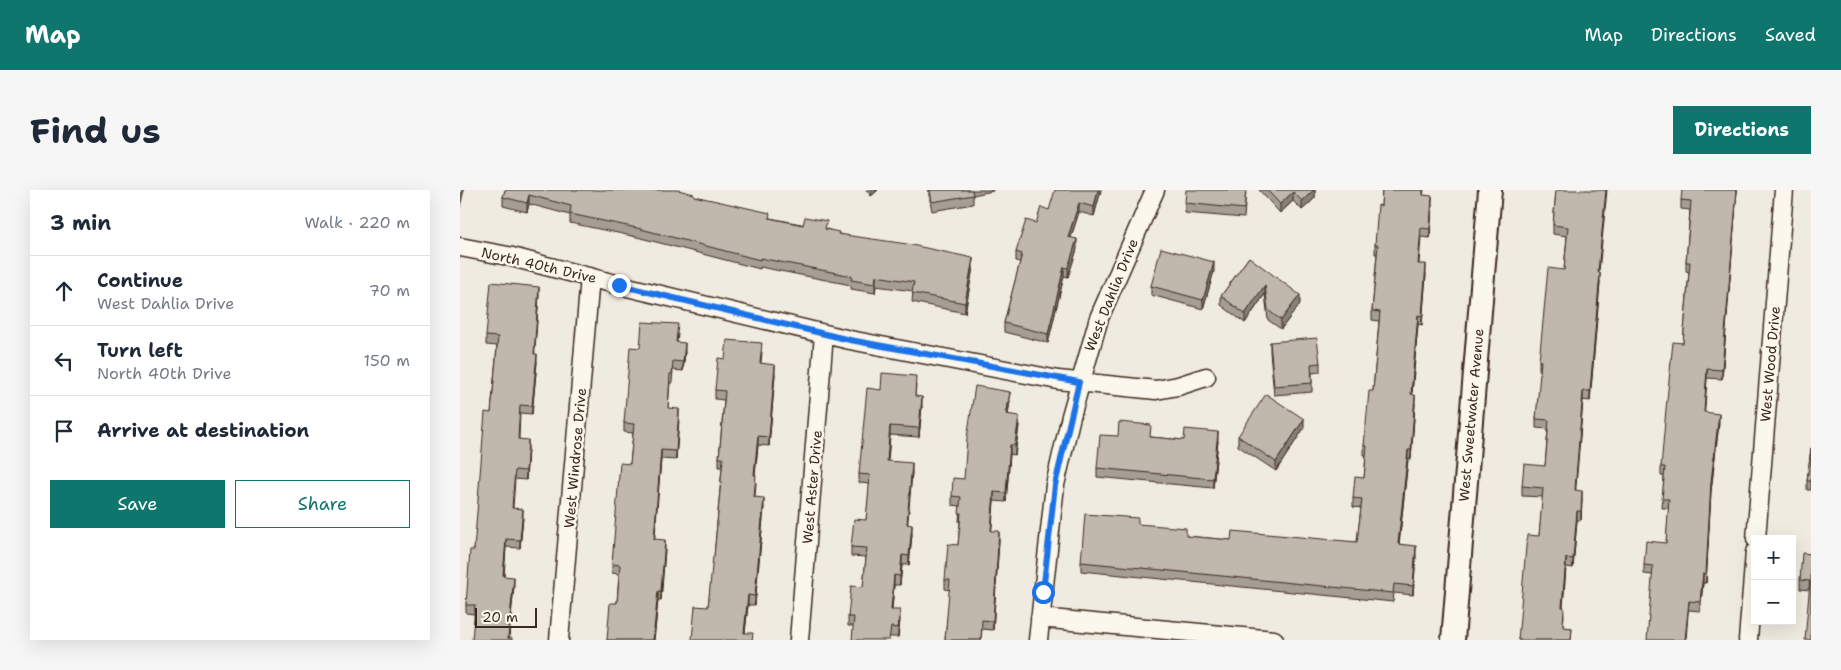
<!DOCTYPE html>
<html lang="en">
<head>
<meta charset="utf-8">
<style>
  body { margin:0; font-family:"Shantell Sans",sans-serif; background:#f6f6f7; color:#1f2937 }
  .controls { position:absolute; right:15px; bottom:15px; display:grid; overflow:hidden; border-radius:0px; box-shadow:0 5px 20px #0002 }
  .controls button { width:45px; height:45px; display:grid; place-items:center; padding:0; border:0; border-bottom:1px solid #e0e1e3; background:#fff; color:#1f2937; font:25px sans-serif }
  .scale { position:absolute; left:15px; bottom:12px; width:62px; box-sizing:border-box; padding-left:5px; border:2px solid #3b2a1e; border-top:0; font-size:14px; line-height:18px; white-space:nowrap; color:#3b2a1e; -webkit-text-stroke:4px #fbf7ec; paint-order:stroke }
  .stop { position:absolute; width:15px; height:15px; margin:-11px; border:4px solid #1a73e8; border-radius:50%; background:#fff }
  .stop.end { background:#1a73e8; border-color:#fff; box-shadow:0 1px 5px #0008 }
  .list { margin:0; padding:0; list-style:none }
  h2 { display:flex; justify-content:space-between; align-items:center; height:65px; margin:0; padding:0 20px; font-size:21px }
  h2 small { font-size:16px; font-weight:400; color:#747a83 }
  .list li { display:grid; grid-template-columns:32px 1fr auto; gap:15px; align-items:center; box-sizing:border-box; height:70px; padding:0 20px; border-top:1px solid #e0e1e3 }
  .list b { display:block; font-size:19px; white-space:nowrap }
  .list p { margin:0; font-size:16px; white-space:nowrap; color:#747a83 }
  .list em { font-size:16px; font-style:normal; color:#747a83 }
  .actions { display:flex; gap:10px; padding:15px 20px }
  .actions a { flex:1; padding:11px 0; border:1px solid #0f766e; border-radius:0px; text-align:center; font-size:18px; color:#0f766e }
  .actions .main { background:#0f766e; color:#fff }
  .icon { flex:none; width:28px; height:28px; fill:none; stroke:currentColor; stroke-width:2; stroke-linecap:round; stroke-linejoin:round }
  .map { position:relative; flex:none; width:1351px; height:450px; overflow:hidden; border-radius:0px }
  header { display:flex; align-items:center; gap:30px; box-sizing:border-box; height:70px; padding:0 25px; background:#0f766e; color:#fff }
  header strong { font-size:24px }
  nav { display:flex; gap:28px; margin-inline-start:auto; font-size:18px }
  .intro { display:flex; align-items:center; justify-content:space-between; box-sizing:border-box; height:120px; padding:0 30px }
  h1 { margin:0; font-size:35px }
  .button { padding:12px 22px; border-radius:0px; background:#0f766e; color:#fff; font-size:18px; font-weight:700 }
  main { display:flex; gap:30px; padding:0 30px }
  aside { flex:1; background:#fff; border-radius:0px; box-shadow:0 5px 20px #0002 }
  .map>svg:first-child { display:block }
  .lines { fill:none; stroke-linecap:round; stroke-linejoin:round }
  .minor-casing { stroke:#3b2a1e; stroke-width:21 }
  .tertiary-casing { stroke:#3b2a1e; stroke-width:26 }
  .minor { stroke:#fbf7ec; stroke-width:18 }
  .tertiary { stroke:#fbf7ec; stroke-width:22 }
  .wall { fill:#a59e95; stroke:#3b2a1e }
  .shaded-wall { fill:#868179; stroke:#3b2a1e }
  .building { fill:#c0b8ad; stroke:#3b2a1e }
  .route { stroke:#1a73e8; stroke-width:6 }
  .labels { text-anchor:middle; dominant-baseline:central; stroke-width:5; stroke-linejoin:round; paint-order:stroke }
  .street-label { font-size:14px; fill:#3b2a1e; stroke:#fbf7ec }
</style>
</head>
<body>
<header>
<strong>Map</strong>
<nav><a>Map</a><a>Directions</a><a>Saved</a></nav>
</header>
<div class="intro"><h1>Find us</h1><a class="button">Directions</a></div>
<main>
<aside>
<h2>3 min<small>Walk · 220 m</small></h2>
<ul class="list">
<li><svg class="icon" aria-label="ahead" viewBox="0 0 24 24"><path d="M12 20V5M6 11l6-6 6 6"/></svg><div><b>Continue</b><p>West Dahlia Drive</p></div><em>70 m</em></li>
<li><svg class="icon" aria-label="left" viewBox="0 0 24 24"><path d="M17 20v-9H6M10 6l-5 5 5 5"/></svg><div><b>Turn left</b><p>North 40th Drive</p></div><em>150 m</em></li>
<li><svg class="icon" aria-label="arrive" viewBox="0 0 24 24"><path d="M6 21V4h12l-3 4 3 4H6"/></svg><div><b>Arrive at destination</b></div></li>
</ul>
<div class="actions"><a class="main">Save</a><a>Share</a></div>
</aside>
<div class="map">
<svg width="1351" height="450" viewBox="0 0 1351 450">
  <rect width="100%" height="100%" fill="#f0ebe0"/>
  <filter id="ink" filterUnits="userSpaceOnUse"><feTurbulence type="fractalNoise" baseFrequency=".02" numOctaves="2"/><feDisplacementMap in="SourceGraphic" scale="10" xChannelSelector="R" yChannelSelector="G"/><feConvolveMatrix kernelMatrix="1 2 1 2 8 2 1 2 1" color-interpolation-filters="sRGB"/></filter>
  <g filter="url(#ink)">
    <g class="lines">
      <!-- minor casing -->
      <g class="minor-casing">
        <path id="minor" d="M 0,57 L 48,66 L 159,95 L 390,150 L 598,190 L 696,200 L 718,196 L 746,187
          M 1296,349 L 1324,0
          M 580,428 L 814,450
          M 99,450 L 130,87
          M 339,450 L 364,144
          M 578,450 L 595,295 L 611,226 L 639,128 L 695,0
          M 1288,450 L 1295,362"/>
      </g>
      <!-- tertiary casing -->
      <g class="tertiary-casing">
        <path id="tertiary" d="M 993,450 L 1030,0"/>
      </g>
      <!-- minor -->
      <use href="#minor" class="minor"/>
      <!-- tertiary -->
      <use href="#tertiary" class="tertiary"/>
    </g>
    <!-- wall -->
    <path class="wall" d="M 45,0 L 234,6 L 310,28 L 367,39 L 379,44 L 513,77 L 505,123 L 452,112 L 453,101 L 416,96 L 415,103 L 391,99 L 391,95 L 300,77 L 300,79 L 177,47 L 110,33 L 110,25 L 69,14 L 67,22 L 43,16 L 43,7 Z
      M 406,0 L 418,0 L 411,6 Z
      M 468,0 L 533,0 L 533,1 L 513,5 L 513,14 L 472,21 Z
      M 641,0 L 634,26 L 619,22 L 611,47 L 617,59 L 608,87 L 604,86 L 588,153 L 544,142 L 544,133 L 560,72 L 556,71 L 556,62 L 589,20 Z
      M 786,0 L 784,28 L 725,23 L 725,13 Z
      M 799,0 L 855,0 L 855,8 L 842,20 L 833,11 L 820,23 Z
      M 922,0 L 964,0 L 963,6 L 972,15 L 970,48 L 961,47 L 959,74 L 966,84 L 962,135 L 958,134 L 952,204 L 955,214 L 951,269 L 948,269 L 939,354 L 956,365 L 953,405 L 934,403 L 933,412 L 621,381 L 621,372 L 678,334 L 726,346 L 771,350 L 897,352 L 901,318 L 893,317 L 893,308 L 904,288 L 906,265 L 904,265 L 904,256 L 913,201 L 919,131 L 912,130 L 912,121 L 917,64 L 915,64 L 915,55 L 921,16 Z
      M 1096,0 L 1138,82 L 1140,92 L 1130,211 L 1123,210 L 1115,300 L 1122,310 L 1121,330 L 1117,330 L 1113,378 L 1106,377 L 1103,417 L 1104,426 L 1103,437 L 1112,438 L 1111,450 L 1058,450 L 1079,346 L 1083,307 L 1062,306 L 1062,296 L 1085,276 L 1088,239 L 1076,238 L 1076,229 L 1081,181 L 1079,180 L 1079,171 L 1104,80 L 1107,46 L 1093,44 L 1093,35 Z
      M 1277,0 L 1262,189 L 1247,188 L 1244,223 L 1259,233 L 1251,301 L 1246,393 L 1243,393 L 1240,421 L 1229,420 L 1192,385 L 1184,384 L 1184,375 L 1206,353 L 1209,318 L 1202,318 L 1204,286 L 1201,286 L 1201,277 L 1223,153 L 1229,82 L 1226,81 L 1226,72 L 1230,20 L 1221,19 L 1221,10 Z
      M 789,67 L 840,114 L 821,139 L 808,130 L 805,104 L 785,133 L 761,115 L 761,106 Z
      M 754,81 L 743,119 L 691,105 L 691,96 Z
      M 79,105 L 74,164 L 77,172 L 72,224 L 60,223 L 59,249 L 68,258 L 66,290 L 55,289 L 53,318 L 63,327 L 60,358 L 46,357 L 44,386 L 54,396 L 49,448 L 52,450 L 14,424 L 6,423 L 6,415 L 14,360 L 31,223 L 37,156 L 26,155 L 26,146 Z
      M 218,144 L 217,152 L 225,162 L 223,181 L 213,180 L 212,193 L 210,193 L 208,218 L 219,228 L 216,270 L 201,269 L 194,349 L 205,359 L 201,410 L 198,410 L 194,450 L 147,450 L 157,413 L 159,384 L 152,383 L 152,374 L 170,274 L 173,243 L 164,242 L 164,233 L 180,158 Z
      M 810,152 L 860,173 L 860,182 L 852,183 L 852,202 L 814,205 L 810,162 Z
      M 302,162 L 301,173 L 315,184 L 309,256 L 298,255 L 295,285 L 296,294 L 295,307 L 304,317 L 295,415 L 288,415 L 285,443 L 293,450 L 248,417 L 254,367 L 262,277 L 259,277 L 259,268 L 264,210 L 255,209 L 255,200 L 265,169 Z
      M 456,195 L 455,207 L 462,216 L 459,247 L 430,245 L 428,271 L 452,282 L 447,334 L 452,344 L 449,375 L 442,375 L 440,395 L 434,395 L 432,420 L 440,430 L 438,447 L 431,447 L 393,436 L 388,436 L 388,427 L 403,397 L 406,367 L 391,366 L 391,357 L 406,330 L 410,294 L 399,293 L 399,284 L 421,200 Z
      M 550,211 L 548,225 L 559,236 L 555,265 L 550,264 L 546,312 L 534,311 L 531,341 L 539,350 L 533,440 L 522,439 L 521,450 L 485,450 L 490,400 L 485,399 L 485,390 L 498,355 L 500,332 L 499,332 L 500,316 L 492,315 L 492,306 L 504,289 Z
      M 844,238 L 816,281 L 778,256 L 778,246 Z
      M 658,246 L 691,247 L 724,250 L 758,251 L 753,298 L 637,287 L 637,278 Z
      M 1351,258 L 1351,300 L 1347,300 L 1347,291 Z
      M 1351,364 L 1349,400 L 1340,399 L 1340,390 Z"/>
    <!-- shaded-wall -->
    <path class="shaded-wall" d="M 2,0 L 4,0 L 0,17 L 0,8 Z
      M 411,0 L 418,0 L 411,6 Z
      M 638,0 L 641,0 L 634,26 L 634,17 Z
      M 854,0 L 855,0 L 855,8 L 842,20 L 842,11 Z
      M 1146,0 L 1147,0 L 1138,92 L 1138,82 Z
      M 1277,0 L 1262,189 L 1262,180 Z
      M 833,2 L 833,11 L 820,23 L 820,14 Z
      M 69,5 L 69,14 L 67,22 L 67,13 Z
      M 972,6 L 972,15 L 970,48 L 970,39 Z
      M 619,13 L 619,22 L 608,56 L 608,47 Z
      M 617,49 L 617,59 L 608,87 L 608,78 Z
      M 513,68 L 513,77 L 505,123 L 505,113 Z
      M 754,72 L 754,81 L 743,119 L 743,110 Z
      M 966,74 L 966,84 L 962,135 L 962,126 Z
      M 604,77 L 604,86 L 588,153 L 588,144 Z
      M 1140,83 L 1140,92 L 1130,211 L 1130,201 Z
      M 416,86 L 416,96 L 415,103 L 415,94 Z
      M 805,95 L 805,104 L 785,133 L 785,124 Z
      M 79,97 L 79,105 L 74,172 L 74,164 Z
      M 840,105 L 840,114 L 821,139 L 821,130 Z
      M 958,125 L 958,134 L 951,214 L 951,204 Z
      M 225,153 L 225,162 L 223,181 L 223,172 Z
      M 77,164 L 77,172 L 72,224 L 72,216 Z
      M 315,175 L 315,184 L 309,256 L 309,247 Z
      M 1247,179 L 1247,188 L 1244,232 L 1244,222 Z
      M 1123,201 L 1123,210 L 1115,309 L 1115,300 Z
      M 550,202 L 550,211 L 546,234 L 546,224 Z
      M 955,205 L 955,214 L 951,269 L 951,260 Z
      M 462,207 L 462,216 L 459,247 L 459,238 Z
      M 219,219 L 219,228 L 216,270 L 216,261 Z
      M 1259,224 L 1259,233 L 1251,301 L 1246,393 L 1251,292 Z
      M 559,226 L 559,236 L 555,265 L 555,255 Z
      M 844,229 L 844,238 L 816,281 L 816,272 Z
      M 430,236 L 430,245 L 427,280 L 427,271 Z
      M 758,242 L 758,251 L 753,298 L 753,289 Z
      M 298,246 L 298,255 L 294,294 L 294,285 Z
      M 68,250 L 68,258 L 66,290 L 66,281 Z
      M 550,255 L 550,264 L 546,312 L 546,303 Z
      M 201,260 L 201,269 L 194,358 L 194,349 Z
      M 948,260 L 948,269 L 938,364 L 938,354 Z
      M 452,273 L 452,282 L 447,343 L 447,334 Z
      M 1122,301 L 1122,310 L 1121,330 L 1121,321 Z
      M 534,302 L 534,311 L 531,350 L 531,341 Z
      M 304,308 L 304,317 L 295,415 L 295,406 Z
      M 63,319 L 63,327 L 60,358 L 60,350 Z
      M 1117,321 L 1117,330 L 1113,378 L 1113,369 Z
      M 452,335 L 452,344 L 449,375 L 449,366 Z
      M 539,341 L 539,350 L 533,440 L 533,431 Z
      M 46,349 L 46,357 L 43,395 L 43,386 Z
      M 205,350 L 205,359 L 201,410 L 201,401 Z
      M 956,356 L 956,365 L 953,405 L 953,396 Z
      M 442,365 L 442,375 L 440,395 L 440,386 Z
      M 1106,368 L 1106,377 L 1102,426 L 1102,417 Z
      M 1243,383 L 1243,393 L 1240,421 L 1240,412 Z
      M 434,385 L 434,395 L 431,429 L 431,420 Z
      M 54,387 L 54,396 L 48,450 Z
      M 198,401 L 198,410 L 194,450 L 193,450 Z
      M 288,405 L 288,415 L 284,450 L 284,443 Z
      M 1229,411 L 1226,450 L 1225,450 Z
      M 440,420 L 440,430 L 438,447 L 438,438 Z"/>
    <!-- building -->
    <path class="building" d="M 45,0 L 181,0 L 184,1 L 185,0 L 218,0 L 234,4 L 234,6 L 310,23 L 309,28 L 343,35 L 345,27 L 367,31 L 365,39 L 379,42 L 378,44 L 447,54 L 513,68 L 505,113 L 452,103 L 454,92 L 416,86 L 415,94 L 391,90 L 392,86 L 300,68 L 300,70 L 177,38 L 110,24 L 111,16 L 69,5 L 67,13 L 43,7 Z
      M 470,0 L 512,0 L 513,5 L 472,12 Z
      M 595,0 L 638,0 L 634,17 L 619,13 L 608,47 L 617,49 L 608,78 L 604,77 L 588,144 L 544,133 L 562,64 L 556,62 L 566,30 L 576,33 L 581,17 L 589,20 Z
      M 726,0 L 786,0 L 784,19 L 725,13 Z
      M 807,0 L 854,0 L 842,11 L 833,2 L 820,14 Z
      M 922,0 L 963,0 L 963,5 L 972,6 L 970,39 L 961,38 L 958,74 L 966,74 L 962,126 L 958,125 L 951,204 L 955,205 L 951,260 L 948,260 L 938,354 L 956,356 L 953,396 L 934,394 L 933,403 L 621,372 L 625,324 L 678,328 L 678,334 L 726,338 L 726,346 L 771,350 L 772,341 L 897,352 L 902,309 L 893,308 L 895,287 L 904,288 L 907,256 L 904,256 L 909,201 L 913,201 L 920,122 L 912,121 L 918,55 L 915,55 L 918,15 L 921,16 Z
      M 1096,0 L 1146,0 L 1138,82 L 1140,83 L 1130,201 L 1123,201 L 1115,300 L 1122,301 L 1121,321 L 1117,321 L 1113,369 L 1106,368 L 1102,417 L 1104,417 L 1103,437 L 1112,438 L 1111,450 L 1058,450 L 1067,345 L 1079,346 L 1083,298 L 1062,296 L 1064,274 L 1085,276 L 1089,230 L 1076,229 L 1081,171 L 1079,171 L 1082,142 L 1088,78 L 1104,80 L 1108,37 L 1093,35 Z
      M 1222,0 L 1277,0 L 1262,180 L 1247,179 L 1244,222 L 1259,224 L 1251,292 L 1246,384 L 1243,383 L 1240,412 L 1229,411 L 1225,450 L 1187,450 L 1193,376 L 1184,375 L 1186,351 L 1206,353 L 1209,309 L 1202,309 L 1205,277 L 1201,277 L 1206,219 L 1213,152 L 1223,153 L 1230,72 L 1226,72 L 1231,11 L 1221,10 Z
      M 701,58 L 754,72 L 743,110 L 691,96 Z
      M 789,67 L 840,105 L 821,130 L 808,120 L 805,95 L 785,124 L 761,106 Z
      M 31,92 L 79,97 L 74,164 L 77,164 L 72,216 L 60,215 L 58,249 L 68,250 L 66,281 L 55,280 L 52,318 L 63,319 L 60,350 L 46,349 L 43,386 L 54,387 L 48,448 L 52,448 L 52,450 L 12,450 L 15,415 L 6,415 L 10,360 L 14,360 L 25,222 L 31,223 L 38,147 L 26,146 Z
      M 182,132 L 218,134 L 216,152 L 225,153 L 223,172 L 213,171 L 212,184 L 210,184 L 208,218 L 219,219 L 216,261 L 201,260 L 194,349 L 205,350 L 201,401 L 198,401 L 193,450 L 147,450 L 150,413 L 157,413 L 160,375 L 152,374 L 160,273 L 170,274 L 174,234 L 164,233 L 170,157 L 180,158 Z
      M 857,148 L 860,173 L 851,174 L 852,193 L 814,196 L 810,152 Z
      M 267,150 L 302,153 L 300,173 L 315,175 L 309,247 L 298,246 L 294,285 L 296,285 L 294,307 L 304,308 L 295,406 L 288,405 L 284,443 L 293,443 L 292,450 L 232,450 L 235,416 L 248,417 L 253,366 L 254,367 L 263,268 L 259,268 L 265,201 L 255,200 L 258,168 L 265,169 Z
      M 422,183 L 456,186 L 455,206 L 462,207 L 459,238 L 430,236 L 427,271 L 452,273 L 447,334 L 452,335 L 449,366 L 442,365 L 440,386 L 434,385 L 431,420 L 440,420 L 438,438 L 431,437 L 429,450 L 392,450 L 394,427 L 388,427 L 391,396 L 403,397 L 407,358 L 391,357 L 394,329 L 406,330 L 410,285 L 399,284 L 407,198 L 421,200 Z
      M 515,196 L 550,202 L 546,224 L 559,226 L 555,255 L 550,255 L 546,303 L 534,302 L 531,341 L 539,341 L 533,431 L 522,430 L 521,450 L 485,450 L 490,390 L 485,390 L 488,354 L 498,355 L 501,323 L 499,323 L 501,307 L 492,306 L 493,288 L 504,289 L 507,248 Z
      M 806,204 L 844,229 L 816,272 L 778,246 Z
      M 659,232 L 691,235 L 690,247 L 724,250 L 725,239 L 758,242 L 753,289 L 637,278 L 640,245 L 658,246 Z
      M 1351,258 L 1351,291 L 1347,291 Z
      M 1342,363 L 1351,364 L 1351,450 L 1345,450 L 1350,391 L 1340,390 Z"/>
  </g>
  <g class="lines" filter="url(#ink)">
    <!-- route -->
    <path class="route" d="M 159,95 L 390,150 L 619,192 L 595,295 L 583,402"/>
  </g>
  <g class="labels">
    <!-- street labels -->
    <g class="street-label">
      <text transform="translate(79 75) rotate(13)">North 40th Drive</text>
      <text transform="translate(651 105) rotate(-68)">West Dahlia Drive</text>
      <text transform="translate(1310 174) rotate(-85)">West Wood Drive</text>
      <text transform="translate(1011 225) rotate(-85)">West Sweetwater Avenue</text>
      <text transform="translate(115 268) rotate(-85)">West Windrose Drive</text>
      <text transform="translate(352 297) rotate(-85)">West Aster Drive</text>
    </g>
  </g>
</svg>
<div class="controls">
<button>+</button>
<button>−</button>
</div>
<div class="scale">20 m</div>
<div class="stop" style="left:583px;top:402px"></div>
<div class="stop end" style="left:159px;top:95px"></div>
</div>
</main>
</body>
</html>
